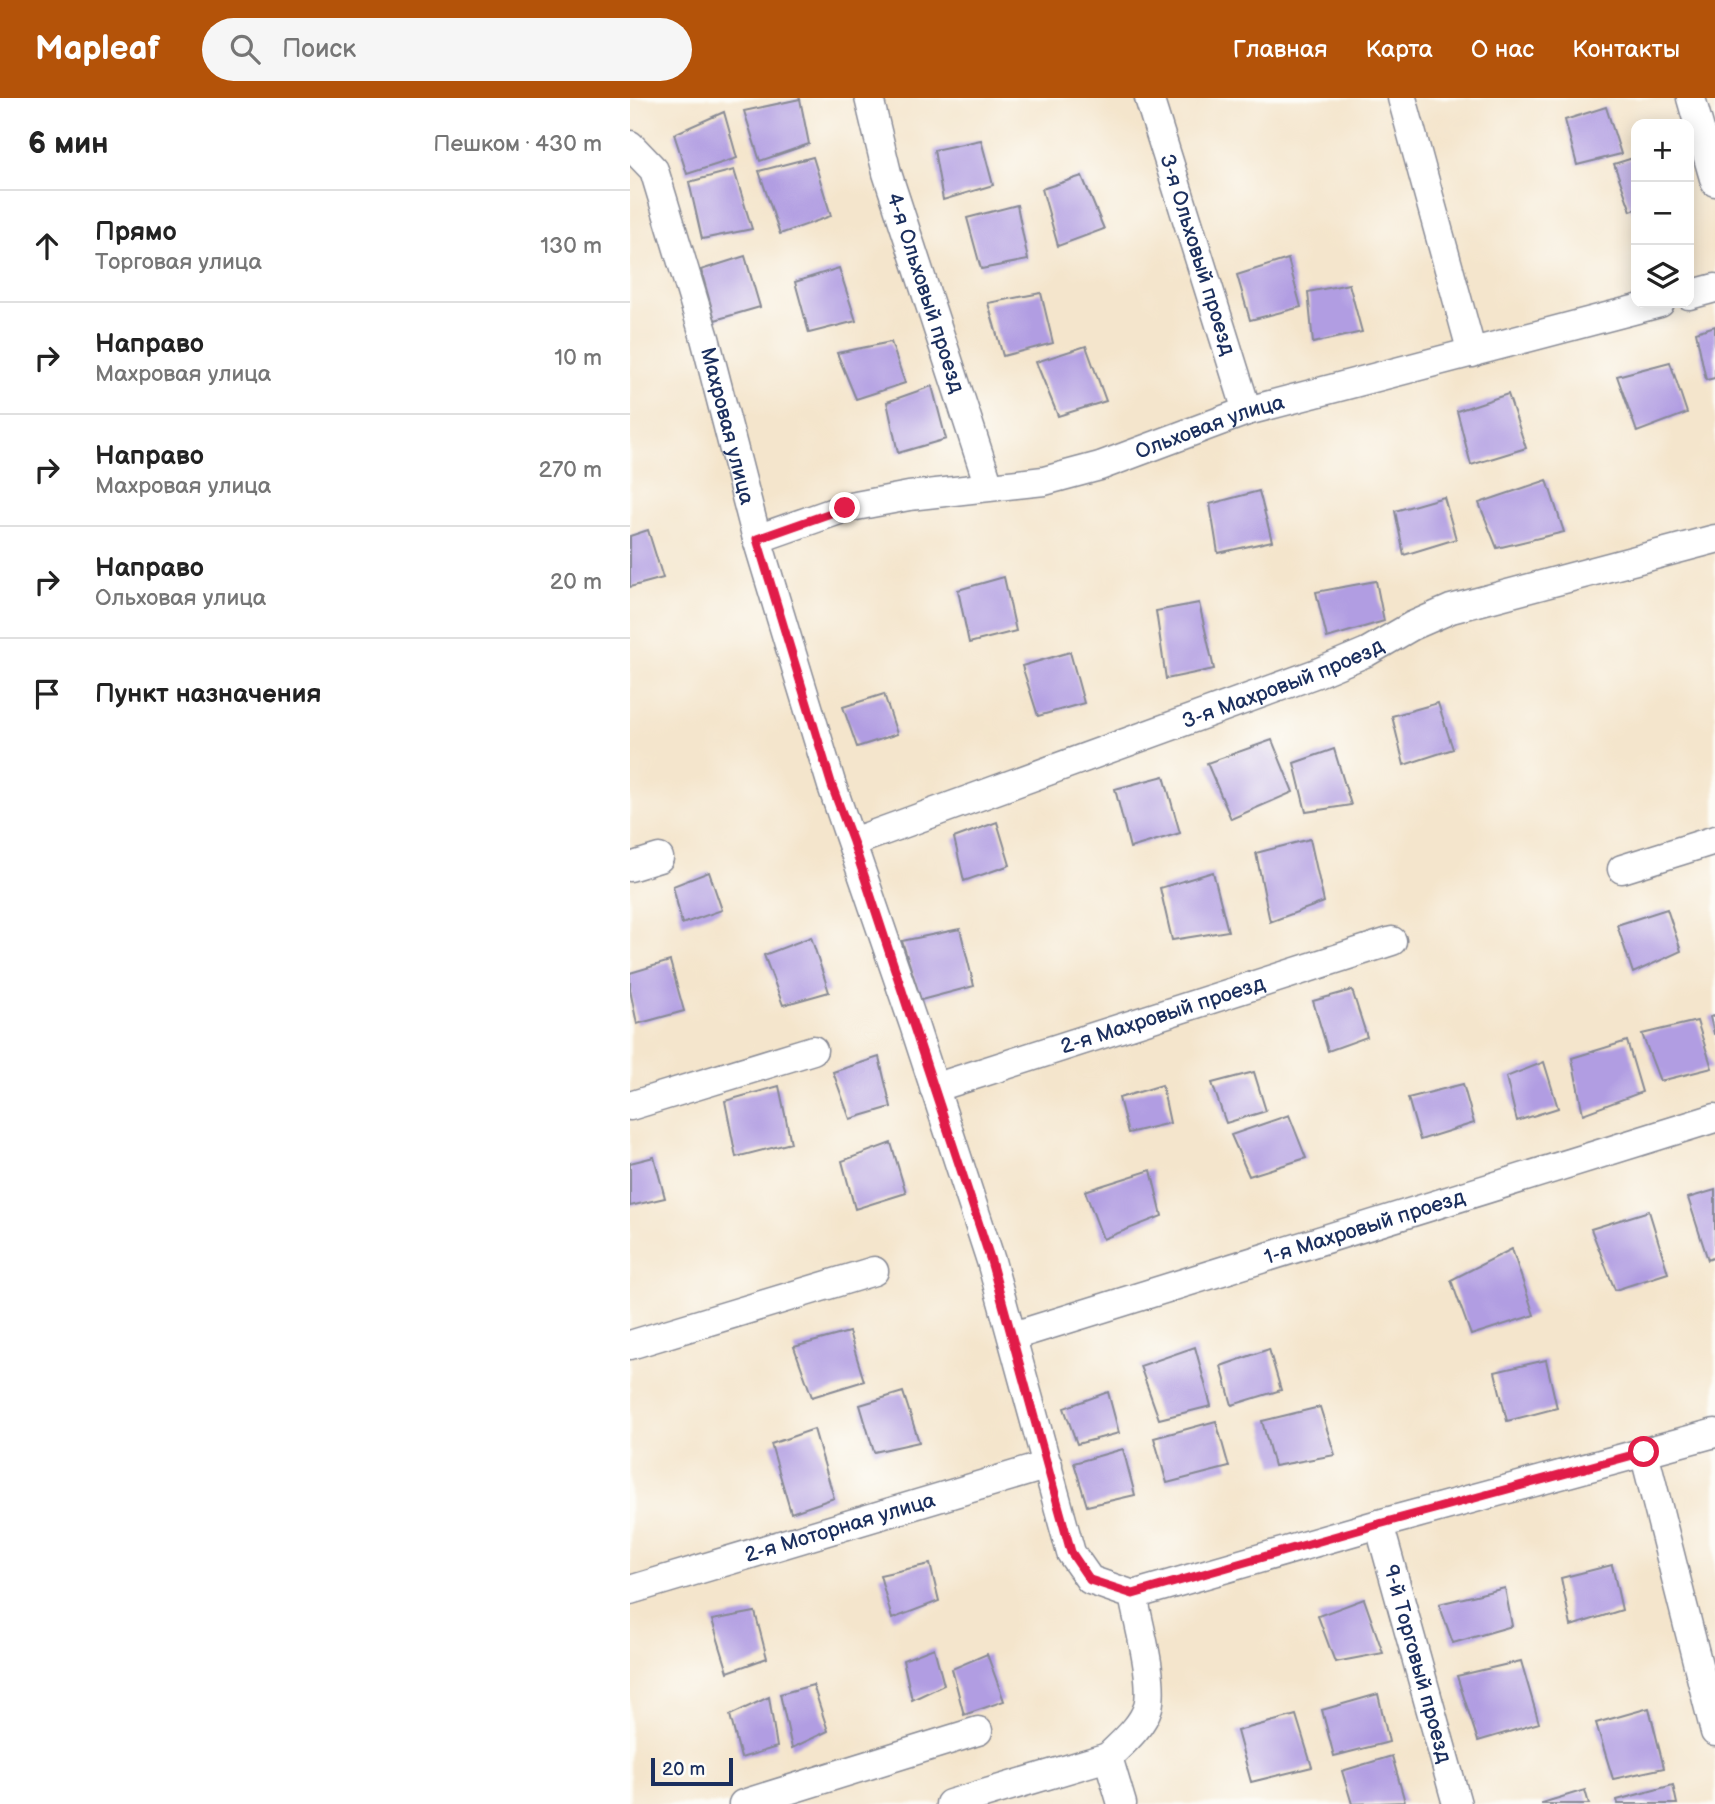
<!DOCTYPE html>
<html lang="ru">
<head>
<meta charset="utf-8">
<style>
  body { margin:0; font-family:"Balsamiq Sans",sans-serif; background:#f6f6f6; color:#222 }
  .controls { position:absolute; right:21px; top:21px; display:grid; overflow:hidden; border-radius:14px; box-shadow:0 4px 18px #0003 }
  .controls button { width:63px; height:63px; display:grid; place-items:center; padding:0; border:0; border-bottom:2px solid #e0e0e0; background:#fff; color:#222; font:35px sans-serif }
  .scale { position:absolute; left:21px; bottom:18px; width:82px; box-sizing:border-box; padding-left:7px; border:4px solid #1b2f5e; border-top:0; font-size:19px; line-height:24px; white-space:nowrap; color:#1b2f5e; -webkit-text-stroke:5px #fdfcf7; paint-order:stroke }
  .stop { position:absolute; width:21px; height:21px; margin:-16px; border:5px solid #e11d48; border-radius:50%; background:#fff }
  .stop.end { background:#e11d48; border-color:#fff; box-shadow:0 2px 7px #0008 }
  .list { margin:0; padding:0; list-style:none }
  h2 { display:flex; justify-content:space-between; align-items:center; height:91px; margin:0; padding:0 28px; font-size:30px }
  h2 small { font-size:23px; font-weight:400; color:#767676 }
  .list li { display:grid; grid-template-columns:46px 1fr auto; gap:21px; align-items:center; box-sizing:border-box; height:112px; padding:0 28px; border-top:2px solid #e0e0e0 }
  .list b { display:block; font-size:26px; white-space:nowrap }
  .list p { margin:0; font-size:23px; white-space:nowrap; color:#767676 }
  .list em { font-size:23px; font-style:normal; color:#767676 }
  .icon { flex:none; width:38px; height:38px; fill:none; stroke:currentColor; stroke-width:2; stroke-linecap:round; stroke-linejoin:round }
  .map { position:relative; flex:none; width:1085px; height:1706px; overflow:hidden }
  header { display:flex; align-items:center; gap:42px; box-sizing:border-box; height:98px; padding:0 35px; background:#b45309; color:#fff }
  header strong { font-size:33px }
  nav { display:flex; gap:38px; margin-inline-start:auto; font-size:24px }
  .search { width:490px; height:63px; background:#f6f6f6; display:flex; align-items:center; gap:18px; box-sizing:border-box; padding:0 24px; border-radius:38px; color:#767676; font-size:26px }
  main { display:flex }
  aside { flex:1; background:#fff }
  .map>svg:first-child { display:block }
  .building { fill:#b19de2 }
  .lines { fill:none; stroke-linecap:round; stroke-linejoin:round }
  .street-casing { stroke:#888a95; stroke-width:31 }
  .street { stroke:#fff; stroke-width:28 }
  .route { stroke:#e11d48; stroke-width:9 }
  .labels { text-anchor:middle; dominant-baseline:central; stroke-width:6; stroke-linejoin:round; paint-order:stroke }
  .street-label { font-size:21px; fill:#1b2f5e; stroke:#fdfcf7 }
</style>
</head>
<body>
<header>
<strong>Mapleaf</strong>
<div class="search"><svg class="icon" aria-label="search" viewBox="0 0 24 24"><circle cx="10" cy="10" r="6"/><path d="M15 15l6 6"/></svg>Поиск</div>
<nav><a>Главная</a><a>Карта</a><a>О нас</a><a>Контакты</a></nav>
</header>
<main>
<aside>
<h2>6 мин<small>Пешком · 430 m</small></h2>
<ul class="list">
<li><svg class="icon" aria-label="ahead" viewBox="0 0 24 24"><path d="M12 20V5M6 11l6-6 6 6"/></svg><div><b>Прямо</b><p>Торговая улица</p></div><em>130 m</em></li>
<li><svg class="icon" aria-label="right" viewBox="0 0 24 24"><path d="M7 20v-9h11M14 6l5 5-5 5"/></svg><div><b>Направо</b><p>Махровая улица</p></div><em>10 m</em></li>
<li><svg class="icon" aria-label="right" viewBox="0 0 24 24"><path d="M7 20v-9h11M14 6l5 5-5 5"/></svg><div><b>Направо</b><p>Махровая улица</p></div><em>270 m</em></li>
<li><svg class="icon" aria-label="right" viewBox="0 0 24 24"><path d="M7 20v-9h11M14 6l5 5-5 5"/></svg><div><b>Направо</b><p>Ольховая улица</p></div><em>20 m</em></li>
<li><svg class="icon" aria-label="arrive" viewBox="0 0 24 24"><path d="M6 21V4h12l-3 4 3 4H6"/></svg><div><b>Пункт назначения</b></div></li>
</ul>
</aside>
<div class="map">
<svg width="1085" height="1706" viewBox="0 0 1085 1706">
  <rect width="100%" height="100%" fill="#fdfcf7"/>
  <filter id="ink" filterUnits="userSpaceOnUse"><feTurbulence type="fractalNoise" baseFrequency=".0143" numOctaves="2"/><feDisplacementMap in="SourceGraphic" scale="14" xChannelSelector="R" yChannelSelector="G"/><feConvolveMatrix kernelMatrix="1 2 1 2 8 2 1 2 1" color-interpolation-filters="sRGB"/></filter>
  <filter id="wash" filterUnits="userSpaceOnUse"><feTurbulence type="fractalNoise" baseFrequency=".00686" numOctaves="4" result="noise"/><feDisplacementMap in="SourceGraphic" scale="28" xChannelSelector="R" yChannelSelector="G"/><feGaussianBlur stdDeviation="1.57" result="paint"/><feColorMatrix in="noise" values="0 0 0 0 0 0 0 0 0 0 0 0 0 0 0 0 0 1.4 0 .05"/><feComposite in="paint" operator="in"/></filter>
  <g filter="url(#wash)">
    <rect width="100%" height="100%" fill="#f4e5cc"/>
    <g id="blocks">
      <!-- building -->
      <path class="building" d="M 170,1 L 179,46 L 130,63 L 114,13 Z
        M 976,9 L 991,56 L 947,67 L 935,22 Z
        M 94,14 L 107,60 L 57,76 L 44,36 Z
        M 351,42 L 363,87 L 313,102 L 304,52 Z
        M 183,59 L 201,118 L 150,136 L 129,73 Z
        M 1006,59 L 1006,111 L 1001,113 L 984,66 Z
        M 104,72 L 122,131 L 72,141 L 59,84 Z
        M 452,78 L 474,131 L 428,148 L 412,91 Z
        M 387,107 L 398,162 L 351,171 L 337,120 Z
        M 115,158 L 130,209 L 85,222 L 71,172 Z
        M 658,161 L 671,209 L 620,222 L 607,177 Z
        M 209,170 L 226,223 L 179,235 L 165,184 Z
        M 719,186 L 732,234 L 683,245 L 678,194 Z
        M 411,195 L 423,245 L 373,258 L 358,205 Z
        M 1085,228 L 1085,280 L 1076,282 L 1066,234 Z
        M 261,244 L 275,285 L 226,301 L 207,255 Z
        M 456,248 L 476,303 L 428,318 L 406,264 Z
        M 1040,264 L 1057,315 L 1007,334 L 987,278 Z
        M 302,288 L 316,341 L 268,355 L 257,304 Z
        M 878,296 L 896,350 L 841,367 L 827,313 Z
        M 917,382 L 934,434 L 867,450 L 849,405 Z
        M 629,393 L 642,443 L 588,455 L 580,406 Z
        M 814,399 L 826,441 L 774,457 L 765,413 Z
        M 18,432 L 33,480 L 0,489 L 0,438 Z
        M 374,479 L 386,533 L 339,545 L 328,492 Z
        M 746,483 L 754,523 L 697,540 L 686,494 Z
        M 569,505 L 584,571 L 536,581 L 526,513 Z
        M 440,554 L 454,605 L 408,618 L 392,568 Z
        M 254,596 L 267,636 L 227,649 L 213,609 Z
        M 808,605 L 823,651 L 774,667 L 762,618 Z
        M 642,642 L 663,694 L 601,721 L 577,665 Z
        M 704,651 L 721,707 L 676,714 L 664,665 Z
        M 534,678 L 550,735 L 500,750 L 485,691 Z
        M 367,724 L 380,767 L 334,783 L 324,740 Z
        M 680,741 L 694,804 L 640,824 L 626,755 Z
        M 79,774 L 92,812 L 52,826 L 43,788 Z
        M 583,774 L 598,833 L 542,842 L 530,790 Z
        M 1037,811 L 1051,853 L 1003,875 L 987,827 Z
        M 330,831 L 344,888 L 291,902 L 272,843 Z
        M 181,839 L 199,894 L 153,907 L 134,857 Z
        M 40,863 L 54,913 L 7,926 L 0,892 L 0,875 Z
        M 722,892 L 737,939 L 698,953 L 683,903 Z
        M 1085,917 L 1085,936 L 1084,936 L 1080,919 Z
        M 1067,923 L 1082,970 L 1030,983 L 1012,936 Z
        M 997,943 L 1012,994 L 953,1016 L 942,960 Z
        M 249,959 L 261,1009 L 220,1021 L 203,974 Z
        M 914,964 L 928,1010 L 887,1023 L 876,979 Z
        M 624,974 L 636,1013 L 596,1025 L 582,985 Z
        M 833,986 L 844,1025 L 790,1042 L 778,1000 Z
        M 532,987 L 540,1025 L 498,1035 L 489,1000 Z
        M 149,988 L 161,1045 L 106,1059 L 95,1003 Z
        M 659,1017 L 676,1060 L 619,1078 L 601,1037 Z
        M 261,1045 L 276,1095 L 225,1111 L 212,1063 Z
        M 24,1059 L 35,1100 L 0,1108 L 0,1065 Z
        M 521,1072 L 532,1118 L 473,1141 L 455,1093 Z
        M 1085,1092 L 1085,1159 L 1078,1162 L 1058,1100 Z
        M 1019,1113 L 1038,1175 L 985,1192 L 961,1131 Z
        M 882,1151 L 904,1217 L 841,1237 L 821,1182 Z
        M 219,1234 L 234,1283 L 182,1299 L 164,1249 Z
        M 565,1249 L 581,1308 L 529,1321 L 510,1268 Z
        M 639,1251 L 651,1292 L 602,1307 L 591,1268 Z
        M 916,1262 L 927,1310 L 877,1323 L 865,1274 Z
        M 273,1294 L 289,1344 L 244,1354 L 230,1307 Z
        M 478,1294 L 489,1335 L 447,1346 L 434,1310 Z
        M 690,1309 L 705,1357 L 644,1368 L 632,1323 Z
        M 586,1323 L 599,1369 L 537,1385 L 524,1340 Z
        M 184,1331 L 204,1400 L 161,1415 L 141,1346 Z
        M 493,1351 L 505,1397 L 457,1408 L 444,1365 Z
        M 300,1466 L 309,1503 L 262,1521 L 250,1477 Z
        M 982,1467 L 992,1512 L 941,1528 L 931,1480 Z
        M 875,1490 L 882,1528 L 823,1545 L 809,1506 Z
        M 734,1501 L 753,1555 L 705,1564 L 688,1518 Z
        M 125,1514 L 137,1560 L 98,1574 L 82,1522 Z
        M 304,1550 L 314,1587 L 282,1602 L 273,1562 Z
        M 357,1556 L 374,1603 L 334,1617 L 322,1571 Z
        M 891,1563 L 909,1625 L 848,1643 L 827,1578 Z
        M 183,1587 L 198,1633 L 162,1650 L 150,1596 Z
        M 748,1596 L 759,1644 L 704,1658 L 692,1612 Z
        M 139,1599 L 147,1649 L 111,1660 L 100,1617 Z
        M 1019,1610 L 1034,1670 L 983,1681 L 966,1625 Z
        M 666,1617 L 682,1669 L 621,1684 L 607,1633 Z
        M 762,1658 L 775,1704 L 722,1706 L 712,1673 Z
        M 1043,1687 L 1047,1706 L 988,1706 L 987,1702 Z
        M 955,1692 L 959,1706 L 912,1706 L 912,1705 Z"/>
    </g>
  </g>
  <g filter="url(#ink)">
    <use href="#blocks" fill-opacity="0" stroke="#888a95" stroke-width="2"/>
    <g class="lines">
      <!-- street casing -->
      <g class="street-casing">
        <g id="street">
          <path id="s1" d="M 239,0 L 257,75 L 359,388"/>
          <path id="s2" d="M 519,0 L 617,313"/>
          <path d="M 772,0 L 842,255"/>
          <path d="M 1061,0 L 1085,84"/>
          <path id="s3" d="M 0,47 L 24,72 L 75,240 L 127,441 L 202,688 L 284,927 L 361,1163 L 441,1455 L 460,1482 L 503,1497 C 508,1525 525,1582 518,1609 C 512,1629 492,1645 478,1659 L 492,1706"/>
          <path d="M 1059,197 L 1085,190"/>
          <path id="s4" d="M 127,441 L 215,410 L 279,398 L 414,383 L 470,368 L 617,313 L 1030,205"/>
          <path id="s5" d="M 223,744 L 687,575 L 737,554 L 782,528 L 821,511 L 1085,441"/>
          <path d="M 0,769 L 29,760"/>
          <path d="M 992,771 L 1085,742"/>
          <path id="s6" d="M 304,990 L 762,843"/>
          <path d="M 0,1008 L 183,952"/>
          <path id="s7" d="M 383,1238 L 1085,1020"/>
          <path d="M 0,1247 L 244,1173"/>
          <path d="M 1014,1354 L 1085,1634"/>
          <path id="s8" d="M 749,1426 L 827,1706"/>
          <path id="s9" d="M 0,1492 L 418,1367"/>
          <path d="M 503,1497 L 749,1426 L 1085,1335"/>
          <path d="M 113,1706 L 348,1633"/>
          <path d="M 320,1706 L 478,1659"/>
        </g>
      </g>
      <!-- street -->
      <use href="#street" class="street"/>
    </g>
  </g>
  <g class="lines" filter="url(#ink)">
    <!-- route -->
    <path class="route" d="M 215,410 L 127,441 L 202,688 L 223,744 L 361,1163 L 441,1454 L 460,1482 L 503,1496 L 749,1426 L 1014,1354"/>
  </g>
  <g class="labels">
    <!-- street labels -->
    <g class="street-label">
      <text stroke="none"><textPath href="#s2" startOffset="164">3-я Ольховый проезд</textPath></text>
      <text stroke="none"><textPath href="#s1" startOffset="203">4-я Ольховый проезд</textPath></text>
      <text stroke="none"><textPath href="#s3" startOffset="301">Махровая улица</textPath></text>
      <text stroke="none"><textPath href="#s4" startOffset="469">Ольховая улица</textPath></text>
      <text stroke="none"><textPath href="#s5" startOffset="458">3-я Махровый проезд</textPath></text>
      <text stroke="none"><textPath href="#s6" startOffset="240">2-я Махровый проезд</textPath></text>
      <text stroke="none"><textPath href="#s7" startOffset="368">1-я Махровый проезд</textPath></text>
      <text stroke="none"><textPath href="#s9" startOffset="219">2-я Моторная улица</textPath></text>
      <text stroke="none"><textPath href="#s8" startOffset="145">9-й Торговый проезд</textPath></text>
    </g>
  </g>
</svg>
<div class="controls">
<button>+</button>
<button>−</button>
<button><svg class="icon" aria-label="layers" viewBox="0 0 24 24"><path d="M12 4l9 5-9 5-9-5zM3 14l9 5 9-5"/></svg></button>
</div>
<div class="scale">20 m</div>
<div class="stop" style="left:1014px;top:1354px"></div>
<div class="stop end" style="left:215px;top:410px"></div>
</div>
</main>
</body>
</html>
